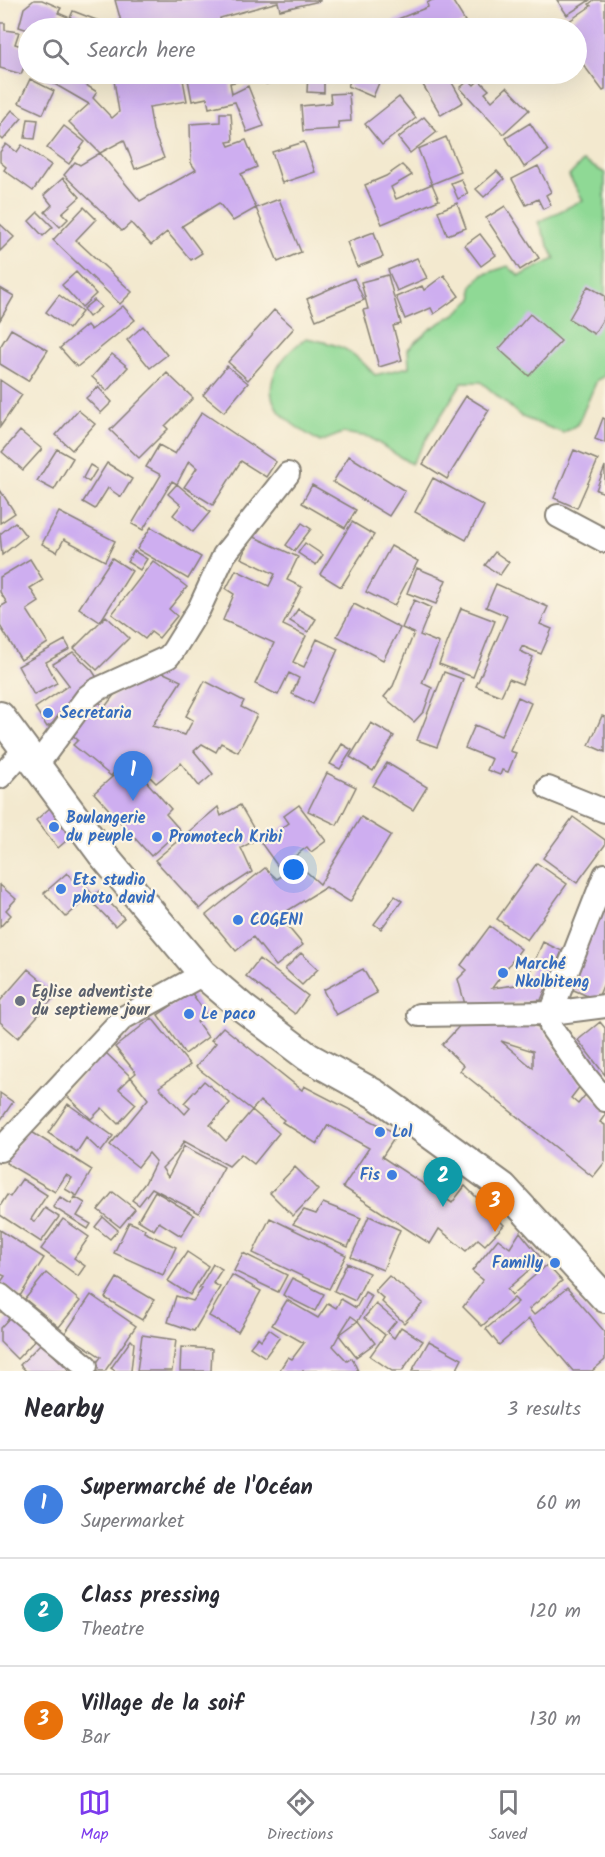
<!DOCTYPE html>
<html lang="en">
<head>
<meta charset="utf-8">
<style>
  body { margin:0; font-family:Kalam,sans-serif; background:#f7f7f7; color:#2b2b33 }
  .you { position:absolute; left:294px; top:870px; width:21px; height:21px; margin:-15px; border:4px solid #fff; border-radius:50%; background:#1a73e8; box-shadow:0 0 0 9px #1a73e833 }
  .badge { display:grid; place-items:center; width:39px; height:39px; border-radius:50%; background:#7c3aed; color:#fff; font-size:20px; font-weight:700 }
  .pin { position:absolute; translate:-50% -50px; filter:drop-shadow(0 2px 3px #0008) }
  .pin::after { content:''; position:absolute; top:32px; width:21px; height:18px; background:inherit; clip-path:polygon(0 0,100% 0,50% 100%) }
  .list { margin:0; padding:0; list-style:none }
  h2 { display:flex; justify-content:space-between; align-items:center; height:78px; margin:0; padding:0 24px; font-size:26px }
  h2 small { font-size:20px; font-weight:400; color:#7c7c81 }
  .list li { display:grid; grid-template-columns:39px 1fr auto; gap:18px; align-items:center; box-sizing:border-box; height:108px; padding:0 24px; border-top:2px solid #e1e1e2 }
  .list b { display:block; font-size:22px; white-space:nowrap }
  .list p { margin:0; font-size:20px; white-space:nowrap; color:#7c7c81 }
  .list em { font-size:20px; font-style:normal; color:#7c7c81 }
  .icon { flex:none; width:33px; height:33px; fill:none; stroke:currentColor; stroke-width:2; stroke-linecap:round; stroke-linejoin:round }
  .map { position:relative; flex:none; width:605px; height:1371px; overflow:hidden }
  .search { position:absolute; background:#fff; box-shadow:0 6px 24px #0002; left:18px; right:18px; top:18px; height:66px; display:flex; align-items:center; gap:15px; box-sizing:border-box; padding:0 21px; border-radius:33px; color:#7c7c81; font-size:22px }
  .sheet { height:402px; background:#fff }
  nav { display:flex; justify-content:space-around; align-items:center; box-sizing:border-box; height:84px; border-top:2px solid #e1e1e2; background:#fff; font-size:16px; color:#7c7c81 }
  nav a { display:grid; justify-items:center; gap:3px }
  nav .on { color:#7c3aed }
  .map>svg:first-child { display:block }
  .green { fill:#8fd995; stroke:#567a58; stroke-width:1.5 }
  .building { fill:#ceaef0; fill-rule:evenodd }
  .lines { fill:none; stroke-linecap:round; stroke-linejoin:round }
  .minor-casing { stroke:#888276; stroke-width:26 }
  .major-casing { stroke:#888276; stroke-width:32 }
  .minor { stroke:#fff; stroke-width:22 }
  .major { stroke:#fff; stroke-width:28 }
  .shop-dot { fill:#3f7fe0; stroke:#fcf5e5; stroke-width:2 }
  .worship-dot { fill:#6b7280; stroke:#fcf5e5; stroke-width:2 }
  .labels { text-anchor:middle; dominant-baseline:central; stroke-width:4.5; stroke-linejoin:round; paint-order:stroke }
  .shop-label { font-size:16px; font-weight:bold; fill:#366cbe; stroke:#fcf5e5; text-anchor:start }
  .worship-label { font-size:16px; font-weight:bold; fill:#5b616d; stroke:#fcf5e5; text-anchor:start }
</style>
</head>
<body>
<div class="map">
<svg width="605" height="1371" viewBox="0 0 605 1371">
  <rect width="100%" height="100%" fill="#fcf5e5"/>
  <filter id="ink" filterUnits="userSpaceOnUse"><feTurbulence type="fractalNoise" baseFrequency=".0167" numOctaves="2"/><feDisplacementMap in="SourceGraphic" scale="12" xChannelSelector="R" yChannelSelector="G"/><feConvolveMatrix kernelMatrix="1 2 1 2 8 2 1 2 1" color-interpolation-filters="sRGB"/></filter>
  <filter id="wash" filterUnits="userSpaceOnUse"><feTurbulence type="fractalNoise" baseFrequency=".008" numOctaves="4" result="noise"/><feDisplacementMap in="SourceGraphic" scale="24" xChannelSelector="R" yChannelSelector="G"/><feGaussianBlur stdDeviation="1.35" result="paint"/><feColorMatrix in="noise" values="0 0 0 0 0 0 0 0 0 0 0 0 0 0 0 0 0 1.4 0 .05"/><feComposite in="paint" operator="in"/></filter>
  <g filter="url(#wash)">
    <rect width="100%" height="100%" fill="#f3e9cf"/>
    <!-- green -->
    <path class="green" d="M 583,161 L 605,173 L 605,376 L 597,380 L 578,424 L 563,433 L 522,417 L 481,382 L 462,382 L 411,464 L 369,437 L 343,433 L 320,442 C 309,435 298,429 289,421 C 254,393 277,359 306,338 C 343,346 349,347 375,375 L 409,367 L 408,349 L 430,329 L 455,314 L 473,299 L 472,286 L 482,275 L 508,266 L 519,276 L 555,259 L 538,222 L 583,200 L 569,176 Z"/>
    <g id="blocks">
      <!-- building -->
      <path class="building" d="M 34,0 L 42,0 L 61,8 L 58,13 L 70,18 L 73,11 L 104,23 L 102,28 L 28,28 L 28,30 L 19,27 L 24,8 Z
        M 115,0 L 320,0 L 320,1 L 280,10 L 278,2 L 220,18 L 220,25 L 122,25 Z
        M 432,0 L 452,0 L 465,21 L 454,28 L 396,28 L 393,21 L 428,7 L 427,3 Z
        M 557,0 L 590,0 L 567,15 Z
        M 594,0 L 605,0 L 605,90 L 603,91 L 576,55 L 576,28 L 559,28 L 591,6 L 589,4 Z
        M 0,23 L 5,23 L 5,30 L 19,32 L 15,44 L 28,48 L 28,58 L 21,74 L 0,68 Z
        M 37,74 L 106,74 L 106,76 L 92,77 L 86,85 L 97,92 L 93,98 L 112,118 L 119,112 L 113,74 L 182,74 L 187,101 L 149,107 L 153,130 L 164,158 L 135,169 L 124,140 L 100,153 L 69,122 L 89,104 Z
        M 187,74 L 256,74 L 257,77 L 230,83 L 232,94 L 248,86 L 264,126 L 247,132 L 235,102 L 209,108 L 207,98 L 192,101 Z
        M 263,74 L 304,74 L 266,84 Z
        M 308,74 L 324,74 L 324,93 L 307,92 Z
        M 353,74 L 368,74 L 381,78 L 373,97 L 348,86 Z
        M 431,74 L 447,74 L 463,102 L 441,115 L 420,80 Z
        M 30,79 L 54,91 L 43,114 L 19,103 Z
        M 469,80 L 474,85 L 479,80 L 489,90 L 485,93 L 492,101 L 507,87 L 529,110 L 503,134 L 460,88 Z
        M 349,93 L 351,121 L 338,122 L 339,129 L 303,131 L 301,106 L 331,103 L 330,94 Z
        M 399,97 L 416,118 L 382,145 L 365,124 Z
        M 12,110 L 22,118 L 3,140 L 0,137 L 0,125 Z
        M 220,113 L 231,113 L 233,141 L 227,142 L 229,146 L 246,140 L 257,167 L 241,174 L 256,208 L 233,221 L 219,203 L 182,226 L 202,253 L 191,260 L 167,232 L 151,245 L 131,223 L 122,231 L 64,175 L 75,162 L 80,165 L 100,153 L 140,201 L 196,170 L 191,163 L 190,124 L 220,122 Z
        M 424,117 L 437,132 L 410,153 L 398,138 Z
        M 28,119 L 38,120 L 35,139 L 25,138 Z
        M 530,123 L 548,151 L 524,167 L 506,138 Z
        M 64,126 L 85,142 L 69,164 L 47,148 Z
        M 446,137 L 461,172 L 432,184 L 418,149 Z
        M 304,142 L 315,172 L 282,183 L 272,152 Z
        M 6,144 L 17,152 L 22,145 L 51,165 L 33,191 L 4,170 L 6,167 L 0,162 L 0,152 Z
        M 402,165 L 412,175 L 391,187 L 396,199 L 432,184 L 439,200 L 382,224 L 365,185 L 386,176 Z
        M 538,166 L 551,192 L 546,195 L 551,205 L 543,209 L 538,199 L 526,205 L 512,179 Z
        M 497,171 L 504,179 L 484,197 L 476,189 Z
        M 63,178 L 80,197 L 62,213 L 68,219 L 60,227 L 45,212 L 52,205 L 44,195 Z
        M 461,179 L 468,194 L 458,199 L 451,183 Z
        M 279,199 L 301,252 L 278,262 L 256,208 Z
        M 457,203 L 466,228 L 447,235 L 438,211 Z
        M 505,206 L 539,258 L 520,270 L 486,218 Z
        M 84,207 L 96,219 L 76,240 L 132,292 L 120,304 L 53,240 Z
        M 38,212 L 53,227 L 43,236 L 29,221 Z
        M 0,224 L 14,237 L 0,251 Z
        M 374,232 L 383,257 L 357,267 L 347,242 Z
        M 480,234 L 496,255 L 481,266 L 465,245 Z
        M 417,258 L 427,278 L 397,291 L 388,270 Z
        M 76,272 L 96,294 L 82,307 L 62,285 Z
        M 388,275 L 401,324 L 393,326 L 402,360 L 379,367 L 363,310 L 368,309 L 361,282 Z
        M 444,275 L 459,296 L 434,314 L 431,308 L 405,319 L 396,297 L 422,286 L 424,290 Z
        M 354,278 L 364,300 L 316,320 L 307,299 Z
        M 588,286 L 605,296 L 605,316 L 594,334 L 569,319 Z
        M 0,288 L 14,296 L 0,320 Z
        M 59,295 L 82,312 L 69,329 L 46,312 Z
        M 94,300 L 101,307 L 89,317 L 83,309 Z
        M 123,306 L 135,320 L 77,367 L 60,348 L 87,325 L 91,330 Z
        M 274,310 L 294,328 L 248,380 L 228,362 Z
        M 530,314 L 561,341 L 529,376 L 499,349 Z
        M 143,326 L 167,355 L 150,368 L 127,340 Z
        M 11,329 L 48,350 L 28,381 L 0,364 L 0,347 Z
        M 112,354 L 128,367 L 107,391 L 92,377 Z
        M 227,366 L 248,383 L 224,412 L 203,395 Z
        M 167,373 L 193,398 L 165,426 L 168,429 L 139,458 L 110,430 Z
        M 0,380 L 22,395 L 0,427 Z
        M 98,387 L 112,402 L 101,413 L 86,398 Z
        M 466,396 L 489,410 L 447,479 L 423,464 Z
        M 78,410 L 95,424 L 72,450 L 56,435 Z
        M 202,412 L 276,462 L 266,477 L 241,461 L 213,505 L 184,487 L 197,468 L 189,461 L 177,484 L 210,512 L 193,532 L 173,515 L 181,505 L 168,494 L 177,484 L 172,481 L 143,530 L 132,524 L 161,475 L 146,467 L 159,445 L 175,454 Z
        M 603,418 L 605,419 L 605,443 L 595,439 Z
        M 20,431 L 42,449 L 23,470 L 2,452 Z
        M 57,449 L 73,458 L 54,490 L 37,481 Z
        M 574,450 L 598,460 L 577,508 L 554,498 Z
        M 349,456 L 405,491 L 389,516 L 333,482 Z
        M 107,463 L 132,479 L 121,497 L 108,488 L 95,509 L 83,502 Z
        M 90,465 L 97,469 L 89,482 L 83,478 Z
        M 605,466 L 605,493 L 596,490 Z
        M 433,478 L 484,506 L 466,540 L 415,512 Z
        M 312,485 L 356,510 L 345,528 L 302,503 Z
        M 0,490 L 15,513 L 0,523 Z
        M 59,512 L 115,541 L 105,561 L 64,539 L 57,552 L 42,544 Z
        M 15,522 L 26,536 L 2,555 L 0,534 Z
        M 352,522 L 374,535 L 341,587 L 320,574 Z
        M 302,523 L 311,529 L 294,551 L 286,545 Z
        M 151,527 L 201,557 L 188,579 L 137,549 Z
        M 252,536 L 298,557 L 287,580 L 302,587 L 283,625 L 306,636 L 293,662 L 304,667 L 317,639 L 338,649 L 313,704 L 292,694 L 299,678 L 289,673 L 278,695 L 255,684 L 274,643 L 223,620 L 234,594 L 226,589 L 236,570 L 269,586 L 275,574 L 241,558 Z
        M 305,543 L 323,555 L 316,565 L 298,553 Z
        M 391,546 L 418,561 L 394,606 L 366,592 Z
        M 134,551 L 147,559 L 140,570 L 127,562 Z
        M 495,552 L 509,562 L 500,575 L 485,565 Z
        M 112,558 L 132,571 L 100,622 L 79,608 Z
        M 30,559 L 43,580 L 30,588 L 39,602 L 27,610 L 48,643 L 21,660 L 0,626 L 0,607 L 7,603 L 0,592 L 0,577 Z
        M 153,561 L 187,587 L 169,609 L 177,616 L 159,638 L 151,632 L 145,639 L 112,614 Z
        M 417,568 L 446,580 L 436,604 L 407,593 Z
        M 496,584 L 548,607 L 540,624 L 552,629 L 541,654 L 522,646 L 520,651 L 533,657 L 522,684 L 509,679 L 501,696 L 476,686 L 507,616 L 486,607 Z
        M 414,600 L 431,608 L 420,635 L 439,643 L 422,683 L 432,688 L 424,711 L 414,722 L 384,697 L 393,686 L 414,633 L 402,628 Z
        M 354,604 L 400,628 L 383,660 L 337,636 Z
        M 461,608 L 495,621 L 473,677 L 439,664 Z
        M 298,609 L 316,619 L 308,632 L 290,621 Z
        M 106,616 L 129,638 L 97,670 L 74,648 Z
        M 65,640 L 70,649 L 46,662 L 57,683 L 34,695 L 18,666 Z
        M 73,652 L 92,670 L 101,684 L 77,708 L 47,727 L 35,708 L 69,685 L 53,664 Z
        M 444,672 L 463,679 L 437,747 L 417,740 Z
        M 164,673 L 181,681 L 152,726 L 185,735 L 193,720 L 186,716 L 205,681 L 244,701 L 241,707 L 257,715 L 238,752 L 221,743 L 216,752 L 202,744 L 194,751 L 213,774 L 199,786 L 181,763 L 156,783 L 128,755 L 111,776 L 73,745 L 78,740 L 69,732 L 96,700 L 105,707 L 114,695 L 151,675 Z
        M 518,697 L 531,703 L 510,751 L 516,753 L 508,772 L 502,770 L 500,775 L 487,770 L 492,759 L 465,748 L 475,725 L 501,736 Z
        M 602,716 L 605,717 L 605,752 L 589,745 Z
        M 371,723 L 394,736 L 373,771 L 350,757 Z
        M 342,744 L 352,750 L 340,769 L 330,764 Z
        M 129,762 L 171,809 L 166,814 L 180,830 L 151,856 L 94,793 Z
        M 387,763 L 427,787 L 413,810 L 373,786 Z
        M 327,773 L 356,787 L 337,825 L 308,811 Z
        M 240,805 L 259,838 L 241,848 L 252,872 L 212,898 L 200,909 L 155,860 L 218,807 L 221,816 Z
        M 299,805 L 326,841 L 311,852 L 307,847 L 279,868 L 261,843 L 289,823 L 284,816 Z
        M 51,807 L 73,835 L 58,848 L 36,820 Z
        M 361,817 L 391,835 L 350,902 L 326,887 L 279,916 L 303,945 L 276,966 L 253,937 L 236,951 L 206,915 L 265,868 L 277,879 L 299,865 L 320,884 Z
        M 573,817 L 605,840 L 605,845 L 577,883 L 543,858 Z
        M 537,863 L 567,884 L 527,940 L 497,919 Z
        M 67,873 L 78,886 L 82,882 L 92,894 L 66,917 L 44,893 Z
        M 0,885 L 16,899 L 6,910 L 11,915 L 0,927 Z
        M 99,891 L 124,918 L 115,926 L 90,900 Z
        M 395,896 L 402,901 L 381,929 L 374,924 Z
        M 605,899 L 605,981 L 597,1000 L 569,988 Z
        M 490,926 L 521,949 L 492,988 L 524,984 L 543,942 L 562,951 L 541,1000 L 466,1008 L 458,979 L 467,970 L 461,965 Z
        M 301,953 L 318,969 L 302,985 L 285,969 Z
        M 259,959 L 308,996 L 295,1014 L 246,976 Z
        M 28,969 L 57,994 L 18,1038 L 0,1022 L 0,1001 Z
        M 363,969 L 377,993 L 336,1015 L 323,990 Z
        M 191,992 L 207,1015 L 197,1022 L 208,1037 L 185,1054 L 158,1015 Z
        M 152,1018 L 190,1065 L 159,1087 L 185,1114 L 190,1108 L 184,1103 L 204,1081 L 230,1103 L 210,1125 L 226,1141 L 252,1110 L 279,1133 L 254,1164 L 241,1154 L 229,1166 L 184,1141 L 177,1153 L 162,1168 L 168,1177 L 184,1146 L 224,1167 L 199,1213 L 152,1188 L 139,1205 L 132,1200 L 145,1183 L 156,1161 L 149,1153 L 138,1167 L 110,1145 L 148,1099 L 131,1077 L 136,1073 L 115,1047 Z
        M 464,1021 L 524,1021 L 543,1029 L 581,1085 L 571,1098 L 578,1104 L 587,1093 L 605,1108 L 605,1115 L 600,1122 L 605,1125 L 605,1162 L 593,1177 L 460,1071 L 464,1066 L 442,1045 ZM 501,1041 L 533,1051 L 533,1068 Z
        M 600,1022 L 605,1028 L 605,1075 L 578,1040 Z
        M 223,1027 L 302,1090 L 304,1086 L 397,1134 L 382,1157 L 452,1203 L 465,1186 L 504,1225 L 485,1245 L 478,1239 L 466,1251 L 439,1229 L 430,1244 L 343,1187 L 369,1148 L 328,1125 L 317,1144 L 282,1122 L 284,1120 L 260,1101 L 252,1110 L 196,1067 L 216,1043 L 211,1040 Z
        M 105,1052 L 131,1077 L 119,1089 L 136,1104 L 118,1124 L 102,1108 L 91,1119 L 65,1094 Z
        M 0,1093 L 13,1102 L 0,1121 Z
        M 68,1104 L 113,1136 L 101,1152 L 86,1138 L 77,1152 L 48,1133 Z
        M 27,1129 L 92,1170 L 77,1196 L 65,1189 L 72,1178 L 66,1175 L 55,1192 L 6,1163 Z
        M 295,1167 L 318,1190 L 293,1216 L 270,1193 Z
        M 22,1179 L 47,1195 L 31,1219 L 35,1222 L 45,1208 L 59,1217 L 41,1242 L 0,1215 L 0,1206 L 7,1195 L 10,1197 Z
        M 155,1191 L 194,1215 L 181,1236 L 159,1222 L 154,1230 L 138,1220 Z
        M 113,1192 L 135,1209 L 120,1227 L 98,1210 Z
        M 60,1197 L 71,1204 L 75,1197 L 85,1203 L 77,1216 L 91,1224 L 88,1229 L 53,1207 Z
        M 323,1203 L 361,1218 L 348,1247 L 293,1224 L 304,1210 L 316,1214 Z
        M 369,1216 L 400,1230 L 383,1270 L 351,1257 Z
        M 103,1217 L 118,1230 L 110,1239 L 95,1227 Z
        M 270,1218 L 346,1255 L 329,1289 L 253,1253 Z
        M 63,1219 L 89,1237 L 74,1258 L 85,1266 L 78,1276 L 41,1249 Z
        M 129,1222 L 145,1229 L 144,1232 L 176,1247 L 163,1275 L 114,1253 Z
        M 0,1230 L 44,1258 L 20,1296 L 0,1283 L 5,1276 L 0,1274 Z
        M 520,1232 L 542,1259 L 507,1289 L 512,1295 L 547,1265 L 562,1281 L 529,1309 L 534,1315 L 567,1288 L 605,1332 L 605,1360 L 592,1371 L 573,1371 L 529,1319 L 499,1345 L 486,1329 L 518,1302 L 514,1298 L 482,1326 L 463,1307 L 483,1280 L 472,1271 L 498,1239 L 510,1248 Z
        M 187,1252 L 208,1266 L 190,1295 L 168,1281 Z
        M 243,1253 L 287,1275 L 278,1292 L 234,1271 Z
        M 347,1263 L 369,1273 L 355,1301 L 334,1291 Z
        M 213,1264 L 222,1269 L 213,1283 L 220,1287 L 194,1331 L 168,1322 L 176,1296 L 193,1301 L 202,1289 L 199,1288 Z
        M 46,1273 L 80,1301 L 59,1327 L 25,1299 Z
        M 232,1275 L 261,1291 L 238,1332 L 209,1316 Z
        M 389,1276 L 423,1303 L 404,1323 L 382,1302 L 384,1299 L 375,1291 Z
        M 117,1278 L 154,1300 L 142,1320 L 105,1298 Z
        M 292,1278 L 324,1294 L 315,1311 L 283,1295 Z
        M 365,1292 L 372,1296 L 358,1321 L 351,1316 L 339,1335 L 358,1321 L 375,1343 L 356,1357 L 339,1335 L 333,1346 L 347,1361 L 352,1358 L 358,1371 L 279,1371 L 288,1357 L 292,1359 L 304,1343 L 272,1325 L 287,1300 L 318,1318 L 328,1303 L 336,1308 L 341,1299 L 356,1308 Z
        M 91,1295 L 136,1326 L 105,1371 L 97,1371 L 93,1368 L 101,1357 L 65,1333 Z
        M 376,1304 L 396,1321 L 387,1332 L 394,1338 L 401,1327 L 423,1341 L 402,1371 L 392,1371 L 370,1356 L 385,1335 L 364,1318 Z
        M 13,1314 L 40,1335 L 17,1359 L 0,1342 L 0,1328 Z
        M 269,1329 L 280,1337 L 265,1357 L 250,1347 L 258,1337 L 261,1340 Z
        M 142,1335 L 176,1340 L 172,1371 L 137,1371 Z
        M 131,1340 L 134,1343 L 131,1371 L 115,1371 L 111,1368 Z
        M 429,1341 L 462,1359 L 456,1371 L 412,1371 Z
        M 41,1343 L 70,1371 L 26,1371 L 20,1365 Z
        M 181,1347 L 212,1349 L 211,1371 L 180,1371 Z"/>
    </g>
  </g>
  <g filter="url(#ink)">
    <use href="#blocks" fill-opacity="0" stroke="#888276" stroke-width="1.5"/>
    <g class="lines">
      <!-- minor casing -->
      <g class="minor-casing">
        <path id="minor" d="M 558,516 L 605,541
          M 37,765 L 87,697 L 96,690 L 168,657 L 173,651 L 199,609 L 224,555 L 288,474
          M 0,777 L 25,749
          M 548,788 L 605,811
          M 605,875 L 551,1013 L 551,1027 L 586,1077 L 605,1100
          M 419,1015 L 551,1013 L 605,1006
          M 0,1150 L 123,1018 L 203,974
          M 0,1295 L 86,1366"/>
      </g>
      <!-- major casing -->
      <g class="major-casing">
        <path id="major" d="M 0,716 L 102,854 L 203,974 L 243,1008 L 308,1057 L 375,1094 L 503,1187 L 605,1298"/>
      </g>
      <!-- minor -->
      <use href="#minor" class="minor"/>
      <!-- major -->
      <use href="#major" class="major"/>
    </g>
  </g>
  <!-- markers -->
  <g class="shop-dot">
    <circle cx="48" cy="713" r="6"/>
    <circle cx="54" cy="827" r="6"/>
    <circle cx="157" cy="837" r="6"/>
    <circle cx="61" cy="889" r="6"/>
    <circle cx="238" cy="920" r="6"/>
    <circle cx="503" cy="973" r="6"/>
    <circle cx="189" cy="1014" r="6"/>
    <circle cx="380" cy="1132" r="6"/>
    <circle cx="392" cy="1175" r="6"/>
    <circle cx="555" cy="1263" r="6"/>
  </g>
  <circle class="worship-dot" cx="20" cy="1001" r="6"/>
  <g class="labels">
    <!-- shop labels -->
    <g class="shop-label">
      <text x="60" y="713">Secretaria</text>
      <text x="66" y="818">Boulangerie<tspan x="66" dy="18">du peuple</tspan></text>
      <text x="169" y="837">Promotech Kribi</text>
      <text x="73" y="880">Ets studio<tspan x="73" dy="18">photo david</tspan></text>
      <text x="250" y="920">COGENI</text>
      <text x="515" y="964">Marché<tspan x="515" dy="18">Nkolbiteng</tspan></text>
      <text x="201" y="1014">Le paco</text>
      <text x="392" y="1132">Lol</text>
      <text x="380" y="1175" text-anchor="end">Fis</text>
      <text x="543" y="1263" text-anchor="end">Familly</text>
    </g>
    <!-- worship labels -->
    <g class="worship-label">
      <text x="32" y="992">Eglise adventiste<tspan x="32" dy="18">du septieme jour</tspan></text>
    </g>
  </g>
</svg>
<div class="you"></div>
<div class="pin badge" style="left:133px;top:801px;background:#3f7fe0">1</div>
<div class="pin badge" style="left:443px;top:1207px;background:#0f9aa8">2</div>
<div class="pin badge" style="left:495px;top:1232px;background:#e8710a">3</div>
<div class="search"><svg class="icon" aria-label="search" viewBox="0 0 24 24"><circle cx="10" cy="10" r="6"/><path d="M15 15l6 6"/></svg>Search here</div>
</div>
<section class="sheet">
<h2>Nearby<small>3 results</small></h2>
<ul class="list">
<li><span class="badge" style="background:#3f7fe0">1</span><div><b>Supermarché de l'Océan</b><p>Supermarket</p></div><em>60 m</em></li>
<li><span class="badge" style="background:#0f9aa8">2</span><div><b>Class pressing</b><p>Theatre</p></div><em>120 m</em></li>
<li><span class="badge" style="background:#e8710a">3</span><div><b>Village de la soif</b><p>Bar</p></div><em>130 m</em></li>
</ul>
</section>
<nav>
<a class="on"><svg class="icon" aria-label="map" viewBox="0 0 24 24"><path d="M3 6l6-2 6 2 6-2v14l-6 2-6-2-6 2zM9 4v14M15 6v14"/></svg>Map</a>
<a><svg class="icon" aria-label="directions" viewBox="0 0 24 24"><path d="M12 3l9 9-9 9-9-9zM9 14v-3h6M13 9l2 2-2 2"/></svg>Directions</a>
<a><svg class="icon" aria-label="saved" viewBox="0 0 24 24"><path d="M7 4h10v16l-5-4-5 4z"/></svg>Saved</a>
</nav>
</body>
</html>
